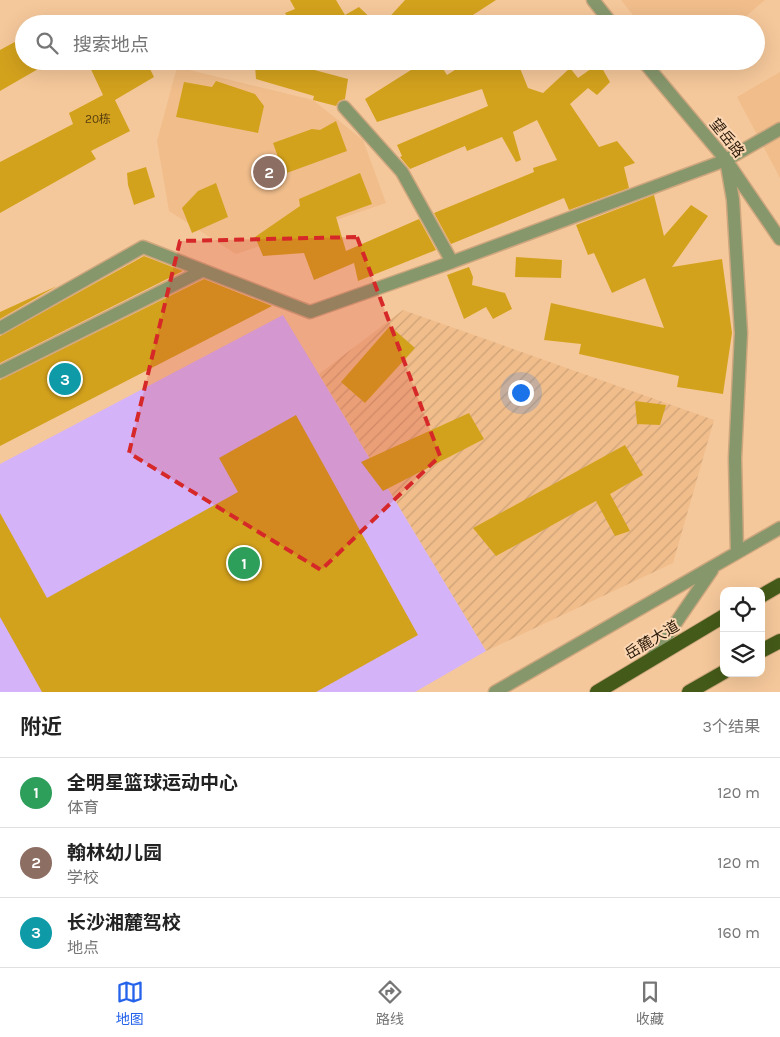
<!DOCTYPE html>
<html lang="zh">
<head>
<meta charset="utf-8">
<style>
  body { margin:0; font-family:Karla,"Noto Sans SC",sans-serif; background:#f2f2f2; color:#222 }
  .controls { position:absolute; right:15px; bottom:15px; display:grid; overflow:hidden; border-radius:10px; box-shadow:0 5px 20px #0002 }
  .controls button { width:45px; height:45px; display:grid; place-items:center; padding:0; border:0; border-bottom:1px solid #e0e0e0; background:#fff; color:#222; font:25px sans-serif }
  .you { position:absolute; left:520px; top:392px; width:18px; height:18px; margin:-12px; border:4px solid #fff; border-radius:50%; background:#1a73e8; box-shadow:0 0 0 8px #1a73e833 }
  .badge { display:grid; place-items:center; width:32px; height:32px; border-radius:50%; background:#2563eb; color:#fff; font-size:16px; font-weight:700 }
  .pin { position:absolute; translate:-50% -50%; border:2px solid #fff; box-shadow:0 1px 5px #0006 }
  .list { margin:0; padding:0; list-style:none }
  h2 { display:flex; justify-content:space-between; align-items:center; height:65px; margin:0; padding:0 20px; font-size:21px }
  h2 small { font-size:16px; font-weight:400; color:#767676 }
  .list li { display:grid; grid-template-columns:32px 1fr auto; gap:15px; align-items:center; box-sizing:border-box; height:70px; padding:0 20px; border-top:1px solid #e0e0e0 }
  .list b { display:block; font-size:19px; white-space:nowrap }
  .list p { margin:0; font-size:16px; white-space:nowrap; color:#767676 }
  .list em { font-size:16px; font-style:normal; color:#767676 }
  .icon { flex:none; width:28px; height:28px; fill:none; stroke:currentColor; stroke-width:2; stroke-linecap:round; stroke-linejoin:round }
  .map { position:relative; flex:none; width:780px; height:692px; overflow:hidden }
  .search { position:absolute; background:#fff; box-shadow:0 5px 20px #0002; left:15px; right:15px; top:15px; height:55px; display:flex; align-items:center; gap:12px; box-sizing:border-box; padding:0 18px; border-radius:28px; color:#767676; font-size:19px }
  .sheet { height:275px; background:#fff }
  nav { display:flex; justify-content:space-around; align-items:center; box-sizing:border-box; height:70px; border-top:1px solid #e0e0e0; background:#fff; font-size:14px; color:#767676 }
  nav a { display:grid; justify-items:center; gap:2px }
  nav .on { color:#2563eb }
  .map>svg:first-child { display:block }
  .built { fill:#f0bd8b }
  .industrial { fill:url(#industrial-furrows) }
  .grass { fill:#d4b3f9 }
  .building { fill:#d3a21d }
  .lines { fill:none; stroke-linecap:round; stroke-linejoin:round }
  .minor-casing { stroke:#cda67e; stroke-width:15 }
  .tertiary-casing { stroke:#cda67e; stroke-width:15 }
  .trunk-casing { stroke:#cda67e; stroke-width:16 }
  .minor { stroke:#86976c; stroke-width:12 }
  .tertiary { stroke:#86976c; stroke-width:12 }
  .trunk { stroke:#445a18; stroke-width:14 }
  .marked { fill:#d62828; fill-opacity:0.2; stroke:#d62828; stroke-width:4; stroke-dasharray:10 6; stroke-linejoin:round }
  .labels { text-anchor:middle; dominant-baseline:central; stroke-width:4; stroke-linejoin:round; paint-order:stroke }
  .number-label { font-size:12px; fill:#573e10 }
  .street-label { font-size:15px; fill:#2e1d0c; stroke:#fcd7b3 }
</style>
</head>
<body>
<div class="map">
<svg width="780" height="692" viewBox="0 0 780 692">
  <defs>
    <pattern id="industrial-furrows" width="10" height="10" patternUnits="userSpaceOnUse" patternTransform="scale(1.25)"><rect width="10" height="10" fill="#f0bd8b"/><path d="M-1 1l2-2M0 10L10 0M9 11l2-2" fill="none" stroke="#cea277"/></pattern>
  </defs>
  <rect width="100%" height="100%" fill="#f5c89b"/>
  <!-- built -->
  <path class="built" d="M 621,0 L 765,0 L 737,24 L 640,24 Z
    M 177,67 L 313,100 L 363,140 L 386,203 L 236,254 L 169,211 L 157,141 Z
    M 780,72 L 780,178 L 737,97 Z"/>
  <!-- industrial -->
  <path class="industrial" d="M 403,310 L 714,420 L 673,563 L 486,651 L 319,374 Z"/>
  <!-- grass -->
  <path class="grass" d="M 283,315 L 486,651 L 415,692 L 0,692 L 0,464 Z"/>
  <!-- building -->
  <path class="building" d="M 290,0 L 336,0 L 345,15 L 359,7 L 377,24 L 291,24 L 285,13 L 295,9 Z
    M 405,0 L 496,0 L 459,24 L 383,24 Z
    M 24,37 L 24,61 L 52,61 L 0,91 L 0,50 Z
    M 87,61 L 146,61 L 154,77 L 115,100 L 130,131 L 91,151 L 96,159 L 0,213 L 0,162 L 73,124 L 69,113 L 103,95 Z
    M 269,61 L 293,61 L 307,65 L 307,68 L 348,79 L 345,99 L 339,101 L 336,106 L 313,100 L 314,96 L 256,79 L 255,66 L 266,67 Z
    M 433,61 L 438,61 L 447,75 L 469,61 L 517,61 L 528,88 L 543,93 L 570,68 L 578,78 L 599,63 L 610,82 L 597,95 L 588,88 L 570,104 L 599,147 L 617,141 L 635,163 L 624,167 L 629,188 L 569,210 L 564,198 L 451,244 L 434,213 L 534,172 L 533,168 L 557,160 L 537,120 L 513,132 L 521,160 L 516,162 L 502,137 L 467,151 L 465,146 L 410,169 L 400,157 L 402,156 L 397,145 L 488,106 L 482,89 L 377,122 L 365,99 L 411,70 Z
    M 216,81 L 255,94 L 264,106 L 258,133 L 176,117 L 184,82 L 212,87 Z
    M 336,121 L 347,151 L 284,174 L 273,143 L 312,129 L 320,130 Z
    M 146,167 L 155,197 L 134,205 L 128,185 L 127,173 Z
    M 360,173 L 372,204 L 336,217 L 346,251 L 419,219 L 436,250 L 358,281 L 354,263 L 314,280 L 304,253 L 263,256 L 255,237 L 300,206 L 299,199 Z
    M 216,183 L 228,217 L 192,233 L 182,208 L 198,191 Z
    M 654,195 L 664,236 L 691,205 L 708,216 L 672,267 L 722,259 L 732,333 L 723,394 L 677,387 L 679,376 L 579,354 L 581,344 L 544,340 L 551,303 L 664,328 L 645,278 L 612,293 L 594,253 L 588,255 L 576,225 Z
    M 144,256 L 183,271 L 0,363 L 0,336 Z
    M 516,257 L 562,260 L 561,278 L 515,277 Z
    M 469,267 L 473,277 L 472,285 L 505,293 L 512,309 L 493,319 L 486,307 L 464,319 L 447,275 Z
    M 204,279 L 272,306 L 0,446 L 0,380 Z
    M 57,286 L 0,319 L 0,312 Z
    M 390,326 L 415,348 L 365,403 L 341,382 Z
    M 635,401 L 666,405 L 660,425 L 637,424 Z
    M 469,413 L 484,439 L 383,491 L 361,462 Z
    M 296,415 L 418,635 L 316,692 L 42,692 L 0,617 L 0,513 L 47,598 L 238,492 L 219,458 Z
    M 625,445 L 643,475 L 610,494 L 630,531 L 615,536 L 596,501 L 496,556 L 473,528 Z"/>
  <g class="lines">
    <!-- minor casing -->
    <g class="minor-casing">
      <path id="minor" d="M 344,107 L 402,172 L 452,262 L 726,160 L 780,129
        M 0,328 L 143,247 L 310,312 L 452,262
        M 0,372 L 202,271"/>
    </g>
    <!-- tertiary casing -->
    <g class="tertiary-casing">
      <path id="tertiary" d="M 593,0 L 612,24
        M 643,61 L 726,160 L 780,239
        M 726,160 L 733,200 L 741,333 L 735,458 L 737,552
        M 651,659 L 712,570
        M 495,692 L 780,528"/>
    </g>
    <!-- trunk casing -->
    <g class="trunk-casing">
      <path id="trunk" d="M 761,596 L 780,585
        M 761,651 L 780,641
        M 597,692 L 724,616
        M 689,692 L 724,672"/>
    </g>
    <!-- minor -->
    <use href="#minor" class="minor"/>
    <!-- tertiary -->
    <use href="#tertiary" class="tertiary"/>
    <!-- trunk -->
    <use href="#trunk" class="trunk"/>
  </g>
  <!-- marked area -->
  <path class="marked" d="M 357,237 L 440,456 L 321,570 L 129,453 L 180,241 Z"/>
  <g class="labels">
    <!-- number labels -->
    <g class="number-label">
      <text x="98" y="119">20栋</text>
    </g>
    <!-- street labels -->
    <g class="street-label">
      <text transform="translate(727 138) rotate(51)">望岳路</text>
      <text transform="translate(652 640) rotate(-31)">岳麓大道</text>
    </g>
  </g>
</svg>
<div class="controls">
<button><svg class="icon" aria-label="locate" viewBox="0 0 24 24"><circle cx="12" cy="12" r="6"/><path d="M12 2v4M12 18v4M2 12h4M18 12h4"/></svg></button>
<button><svg class="icon" aria-label="layers" viewBox="0 0 24 24"><path d="M12 4l9 5-9 5-9-5zM3 14l9 5 9-5"/></svg></button>
</div>
<div class="you"></div>
<div class="pin badge" style="left:244px;top:563px;background:#2e9e5b">1</div>
<div class="pin badge" style="left:269px;top:172px;background:#8d6e63">2</div>
<div class="pin badge" style="left:65px;top:379px;background:#0f9aa8">3</div>
<div class="search"><svg class="icon" aria-label="search" viewBox="0 0 24 24"><circle cx="10" cy="10" r="6"/><path d="M15 15l6 6"/></svg>搜索地点</div>
</div>
<section class="sheet">
<h2>附近<small>3个结果</small></h2>
<ul class="list">
<li><span class="badge" style="background:#2e9e5b">1</span><div><b>全明星篮球运动中心</b><p>体育</p></div><em>120 m</em></li>
<li><span class="badge" style="background:#8d6e63">2</span><div><b>翰林幼儿园</b><p>学校</p></div><em>120 m</em></li>
<li><span class="badge" style="background:#0f9aa8">3</span><div><b>长沙湘麓驾校</b><p>地点</p></div><em>160 m</em></li>
</ul>
</section>
<nav>
<a class="on"><svg class="icon" aria-label="map" viewBox="0 0 24 24"><path d="M3 6l6-2 6 2 6-2v14l-6 2-6-2-6 2zM9 4v14M15 6v14"/></svg>地图</a>
<a><svg class="icon" aria-label="directions" viewBox="0 0 24 24"><path d="M12 3l9 9-9 9-9-9zM9 14v-3h6M13 9l2 2-2 2"/></svg>路线</a>
<a><svg class="icon" aria-label="saved" viewBox="0 0 24 24"><path d="M7 4h10v16l-5-4-5 4z"/></svg>收藏</a>
</nav>
</body>
</html>
